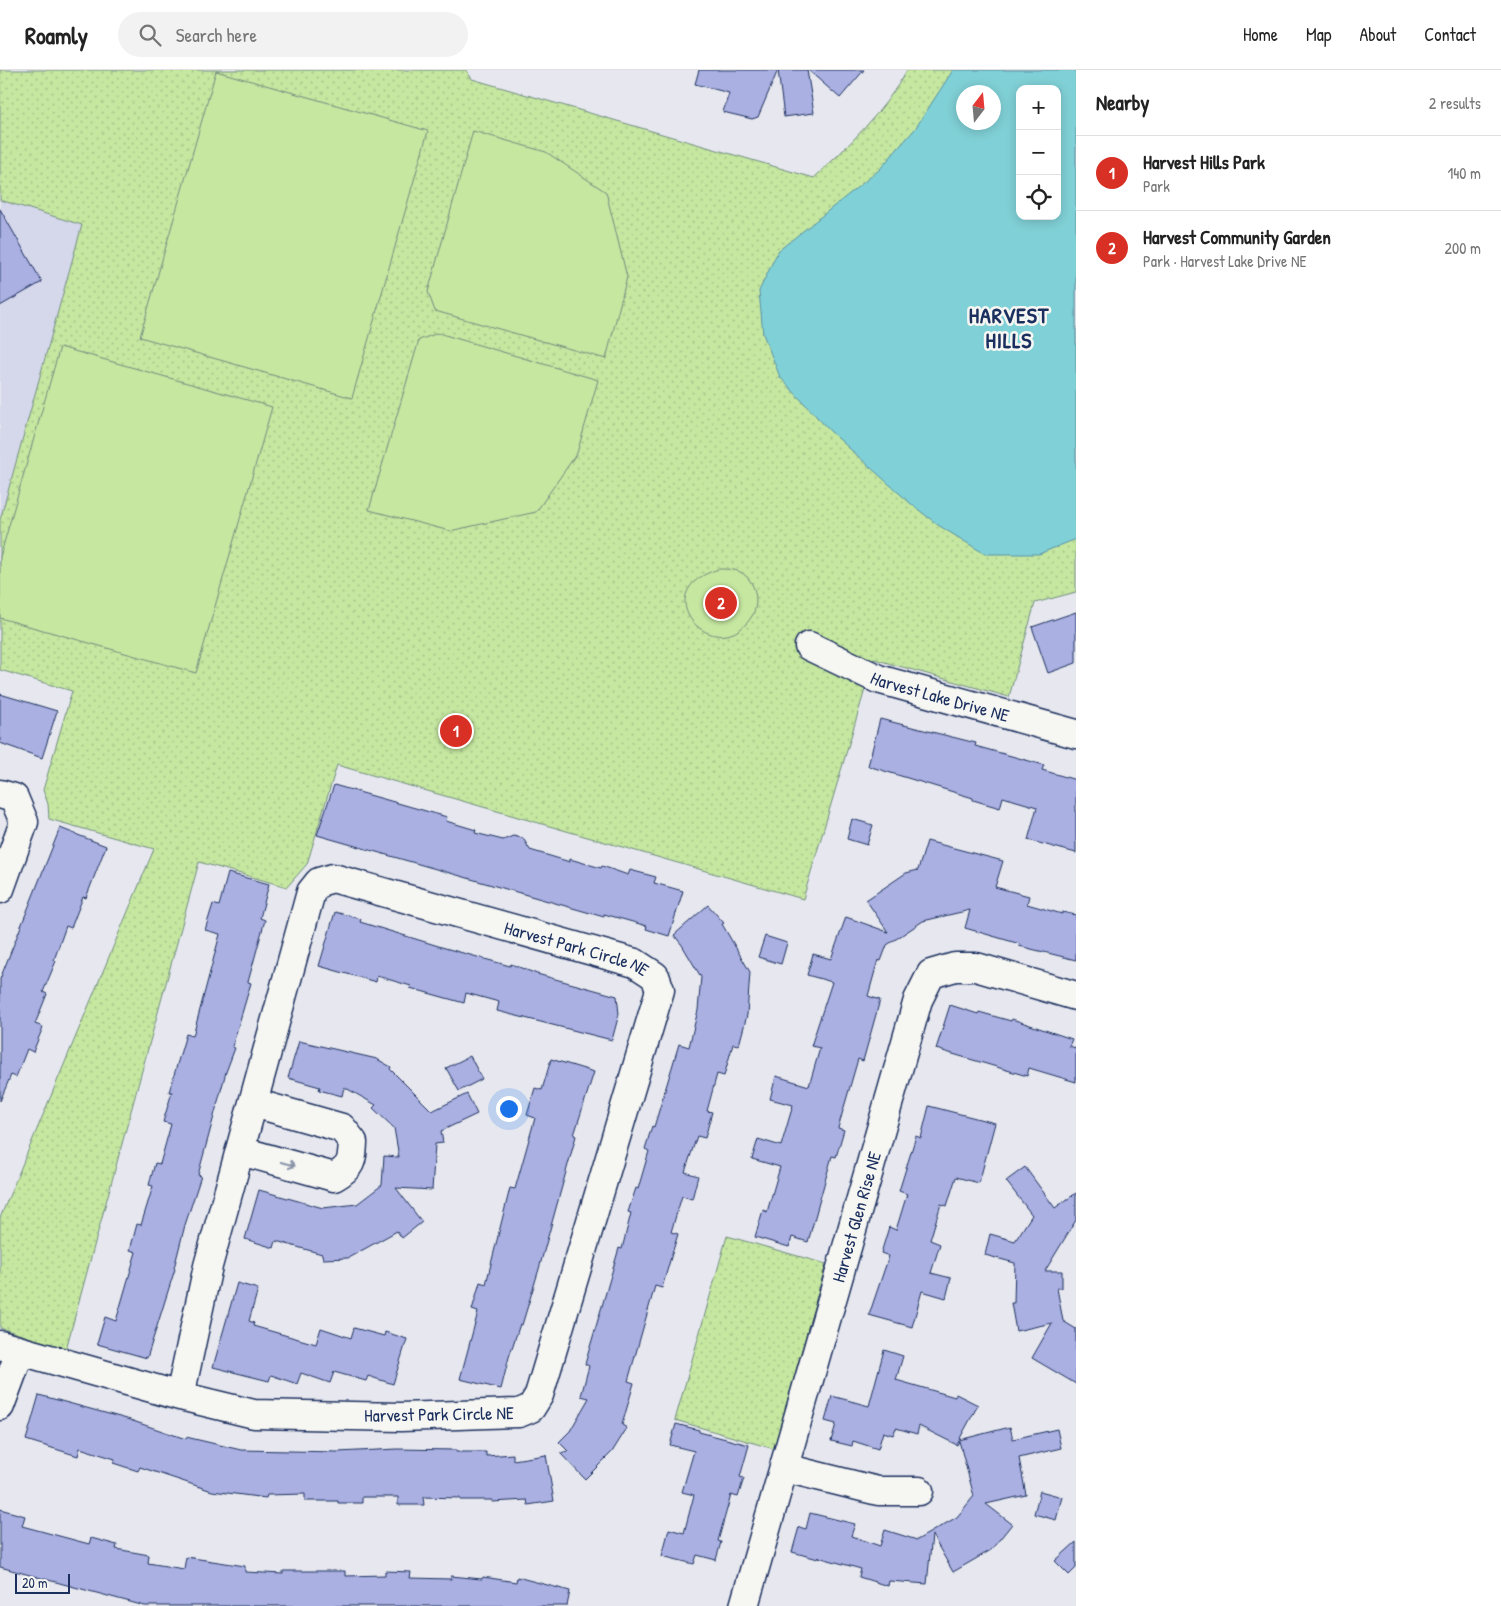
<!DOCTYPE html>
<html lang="en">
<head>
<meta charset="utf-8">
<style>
  body { margin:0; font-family:"Patrick Hand",sans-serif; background:#f2f2f2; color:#222 }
  .controls { position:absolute; right:15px; top:15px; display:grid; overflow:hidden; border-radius:10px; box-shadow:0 2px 12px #0003 }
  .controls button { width:45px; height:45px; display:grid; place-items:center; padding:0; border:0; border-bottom:1px solid #e0e0e0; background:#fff; color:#222; font:25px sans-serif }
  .compass { position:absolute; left:956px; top:15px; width:45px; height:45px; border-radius:50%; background:#fff; box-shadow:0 2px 12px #0003; rotate:16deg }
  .scale { position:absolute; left:15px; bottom:12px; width:55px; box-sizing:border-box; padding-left:5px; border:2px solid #1b2f5e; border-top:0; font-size:14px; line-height:18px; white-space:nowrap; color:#1b2f5e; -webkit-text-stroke:4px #f6f6f2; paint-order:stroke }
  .you { position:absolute; left:508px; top:1038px; width:18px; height:18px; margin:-12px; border:4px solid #fff; border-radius:50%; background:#1a73e8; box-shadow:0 0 0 8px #1a73e833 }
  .badge { display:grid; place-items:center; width:32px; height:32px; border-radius:50%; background:#d93025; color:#fff; font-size:16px; font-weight:700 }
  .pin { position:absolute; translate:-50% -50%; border:2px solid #fff; box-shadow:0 1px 5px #0006 }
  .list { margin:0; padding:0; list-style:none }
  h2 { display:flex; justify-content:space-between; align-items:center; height:65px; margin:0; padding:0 20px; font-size:21px }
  h2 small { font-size:16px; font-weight:400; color:#767676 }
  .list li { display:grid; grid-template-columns:32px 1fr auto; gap:15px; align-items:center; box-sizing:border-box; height:75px; padding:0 20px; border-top:1px solid #e0e0e0 }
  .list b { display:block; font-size:19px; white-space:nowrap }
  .list p { margin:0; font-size:16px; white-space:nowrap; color:#767676 }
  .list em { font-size:16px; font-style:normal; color:#767676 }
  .icon { flex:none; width:28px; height:28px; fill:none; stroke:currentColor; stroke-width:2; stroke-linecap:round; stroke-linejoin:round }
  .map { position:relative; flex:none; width:1076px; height:1536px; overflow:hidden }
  header { display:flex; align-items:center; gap:30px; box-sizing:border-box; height:70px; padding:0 25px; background:#fff; border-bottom:1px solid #e0e0e0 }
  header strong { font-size:24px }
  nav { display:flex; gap:28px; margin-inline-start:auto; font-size:18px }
  .search { width:350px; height:45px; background:#f2f2f2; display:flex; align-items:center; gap:12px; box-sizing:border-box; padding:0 18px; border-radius:28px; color:#767676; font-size:19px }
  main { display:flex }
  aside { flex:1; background:#fff }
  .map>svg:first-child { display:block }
  .built { fill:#d5d7eb }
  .park { fill:url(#park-dots); stroke:#708b7f; fill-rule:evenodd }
  .garden { fill:#c5e7a0; stroke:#708b7f }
  .water { fill:#80d1d7; stroke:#5890a7; fill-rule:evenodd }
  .building { fill:#aab0e1; stroke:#1b2f5e }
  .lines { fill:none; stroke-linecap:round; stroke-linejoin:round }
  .minor-casing { stroke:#1b2f5e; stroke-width:31 }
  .minor { stroke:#f6f6f2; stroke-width:28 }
  .oneway { stroke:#8892a8 }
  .labels { text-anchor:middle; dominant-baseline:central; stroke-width:5; stroke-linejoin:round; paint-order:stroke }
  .street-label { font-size:18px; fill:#1b2f5e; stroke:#f6f6f2 }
  .district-label { font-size:22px; font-weight:bold; letter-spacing:1px; fill:#1b2f5e; stroke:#f6f6f2 }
</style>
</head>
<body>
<header>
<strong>Roamly</strong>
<div class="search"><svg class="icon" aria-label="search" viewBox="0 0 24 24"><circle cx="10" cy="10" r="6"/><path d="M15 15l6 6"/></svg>Search here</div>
<nav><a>Home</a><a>Map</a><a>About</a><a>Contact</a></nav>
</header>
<main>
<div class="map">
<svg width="1076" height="1536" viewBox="0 0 1076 1536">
  <defs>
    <pattern id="park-dots" width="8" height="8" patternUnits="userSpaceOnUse" patternTransform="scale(1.25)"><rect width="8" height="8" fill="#c5e7a0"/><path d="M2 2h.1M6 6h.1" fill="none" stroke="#a9c68c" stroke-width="1.8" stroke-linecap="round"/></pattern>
  </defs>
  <rect width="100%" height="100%" fill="#e7e8ef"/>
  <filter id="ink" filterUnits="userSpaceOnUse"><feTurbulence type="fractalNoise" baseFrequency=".02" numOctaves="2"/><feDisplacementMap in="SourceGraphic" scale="10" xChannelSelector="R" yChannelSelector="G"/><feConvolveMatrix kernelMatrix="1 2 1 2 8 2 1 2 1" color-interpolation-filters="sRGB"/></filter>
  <g filter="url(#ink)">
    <!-- built -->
    <path class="built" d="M 0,130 L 82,155 L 0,450 Z"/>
    <!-- park -->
    <path class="park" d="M 0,0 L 466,0 L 472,9 L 814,108 C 849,75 883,43 907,0 L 1076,0 L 1076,522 L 1035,533 L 1009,627 L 874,589 L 803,829 L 337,695 L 307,794 L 287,817 L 199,792 L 66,1279 L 0,1258 L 0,1148 L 154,779 L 49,749 L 48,734 L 43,720 L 72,621 L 0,600 L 0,450 L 82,155 L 0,130 ZM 1020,19 L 1057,19 L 1057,146 L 1020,146 ZM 964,22 L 994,22 L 994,52 L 964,52 Z
      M 727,1166 L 826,1194 L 774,1379 L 675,1350 Z"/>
    <!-- garden -->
    <path class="garden" d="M 216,1 L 428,61 L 352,328 L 140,267 Z
      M 473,61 L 546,82 L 606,122 L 627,207 L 606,289 L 435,241 L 428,222 Z
      M 438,263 L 598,310 L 577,383 L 536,442 L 450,461 L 369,440 L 419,270 Z
      M 60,277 L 272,337 L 196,603 L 0,548 L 0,487 Z
      M 719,499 C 724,499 732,499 738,501 C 754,507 761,531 752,546 C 717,602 641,522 719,499 Z"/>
    <!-- water -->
    <path class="water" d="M 953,0 L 1076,0 L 1076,469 L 1039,484 L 985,484 L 938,455 L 910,433 L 829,360 L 780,307 L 763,264 L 759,221 L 778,181 L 879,100 L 915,59 ZM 1020,19 L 1057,19 L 1057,146 L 1020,146 ZM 964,22 L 994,22 L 994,52 L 964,52 Z"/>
    <!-- building -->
    <path class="building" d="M 699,0 L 778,0 L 758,47 L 752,49 L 723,42 L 729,23 L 695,14 Z
      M 778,0 L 807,0 L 814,43 L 784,47 Z
      M 808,0 L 864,0 L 840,28 Z
      M 0,139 L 42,212 L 0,236 Z
      M 1076,542 L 1076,593 L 1048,603 L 1032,557 Z
      M 0,624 L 57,641 L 42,688 L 0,673 Z
      M 880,649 L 976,673 L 975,676 L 1044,695 L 1042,700 L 1076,710 L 1076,783 L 1028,770 L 1037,737 L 1003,727 L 1000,738 L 973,730 L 973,728 L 868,696 Z
      M 334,715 L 447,747 L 446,751 L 476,760 L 475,763 L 503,770 L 513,766 L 523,768 L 530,780 L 570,792 L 570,789 L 601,798 L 602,796 L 628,805 L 630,800 L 656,807 L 654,813 L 683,821 L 669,866 L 646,859 L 647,856 L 604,844 L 604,847 L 317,765 Z
      M 852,749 L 873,755 L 867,775 L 847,769 Z
      M 60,758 L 106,776 L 86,828 L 83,827 L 71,858 L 66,856 L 54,890 L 56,891 L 43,922 L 47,924 L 35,954 L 43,957 L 33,982 L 27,979 L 16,1007 L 11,1005 L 0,1031 L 0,909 Z
      M 927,771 L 1003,791 L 995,817 L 1029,826 L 1027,834 L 1062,844 L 1062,842 L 1076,845 L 1076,890 L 1019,876 L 1020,874 L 965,858 L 970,840 L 923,851 L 887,875 L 881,891 L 878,890 L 868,926 L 880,930 L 863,991 L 858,989 L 838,1058 L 844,1060 L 836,1087 L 832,1086 L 808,1172 L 792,1167 L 789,1177 L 755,1167 L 763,1140 L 767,1142 L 780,1097 L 752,1089 L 758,1069 L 781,1076 L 793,1035 L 770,1029 L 776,1006 L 809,1016 L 820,978 L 811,976 L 832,912 L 807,905 L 813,884 L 831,889 L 846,847 L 888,862 L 866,830 L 906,803 L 918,800 Z
      M 228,803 L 269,814 L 260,848 L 265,850 L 248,912 L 251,913 L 232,977 L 235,978 L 226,1002 L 198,1105 L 201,1106 L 185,1155 L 174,1198 L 175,1199 L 147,1288 L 97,1274 L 105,1247 L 116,1251 L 136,1182 L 130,1180 L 137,1154 L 141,1155 L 153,1116 L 149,1115 L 155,1093 L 160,1094 L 171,1054 L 163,1052 L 172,1022 L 169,1022 L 186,964 L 193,966 L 220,864 L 205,860 L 213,834 L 219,836 Z
      M 708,835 L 724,853 L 722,854 L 750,902 L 747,945 L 739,975 L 733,974 L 724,1006 L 717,1004 L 707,1041 L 712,1042 L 705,1068 L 697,1066 L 685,1102 L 698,1106 L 692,1129 L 682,1126 L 671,1162 L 678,1164 L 671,1187 L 662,1218 L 655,1216 L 628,1311 L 634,1313 L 622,1355 L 627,1358 L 612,1382 L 585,1409 L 560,1383 L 568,1381 L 559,1372 L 570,1361 L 589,1328 L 581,1326 L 589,1296 L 585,1294 L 619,1178 L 622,1179 L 631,1143 L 628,1142 L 636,1118 L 638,1119 L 649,1081 L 645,1079 L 652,1056 L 654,1057 L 679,974 L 689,977 L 698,940 L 701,907 L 682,875 L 674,865 Z
      M 335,842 L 361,849 L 360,852 L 445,878 L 510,896 L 511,894 L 537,904 L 617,926 L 619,944 L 612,970 L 497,941 L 499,932 L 466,923 L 464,933 L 410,918 L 411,916 L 377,906 L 376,912 L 319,896 Z
      M 765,866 L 787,873 L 781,894 L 758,887 Z
      M 950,935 L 978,944 L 979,942 L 1011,951 L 1012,949 L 1072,969 L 1069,976 L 1076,978 L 1076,1012 L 1029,998 L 1027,1006 L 936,979 Z
      M 299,971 L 377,989 L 391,997 L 390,999 L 432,1041 L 467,1024 L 477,1044 L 441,1061 L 443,1073 L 435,1074 L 432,1120 L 396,1118 L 422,1152 L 402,1168 L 397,1161 L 348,1188 L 323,1189 L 322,1184 L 276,1171 L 274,1178 L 245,1169 L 259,1120 L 323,1138 L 357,1134 L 382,1115 L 384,1086 L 399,1087 L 394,1058 L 373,1038 L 376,1035 L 344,1017 L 342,1026 L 319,1020 L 320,1017 L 288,1008 Z
      M 470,986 L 482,1009 L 459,1021 L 446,998 Z
      M 551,989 L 594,1002 L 574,1065 L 576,1066 L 539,1199 L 522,1255 L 520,1254 L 509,1287 L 501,1319 L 460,1309 L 478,1242 L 472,1240 L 480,1212 L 486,1214 L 510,1118 L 515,1119 L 535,1048 L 527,1045 L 535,1018 L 542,1020 Z
      M 929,1036 L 995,1053 L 979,1113 L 956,1107 L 947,1136 L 941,1134 L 930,1170 L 940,1174 L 931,1203 L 951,1208 L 946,1228 L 922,1221 L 912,1257 L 869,1245 L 889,1186 L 881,1183 L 889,1157 L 896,1160 L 907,1124 L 899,1121 L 916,1066 L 921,1068 Z
      M 1025,1097 L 1055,1138 L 1076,1123 L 1076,1150 L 1045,1201 L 1062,1201 L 1062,1218 L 1057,1218 L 1063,1251 L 1076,1259 L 1076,1314 L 1032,1288 L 1052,1253 L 1016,1261 L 1011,1233 L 1014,1233 L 1015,1193 L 985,1185 L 990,1164 L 1015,1171 L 1032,1145 L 1006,1111 Z
      M 237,1213 L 258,1219 L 249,1251 L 254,1253 L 253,1256 L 316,1274 L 321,1258 L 351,1268 L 354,1258 L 384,1266 L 385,1262 L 407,1269 L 393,1314 L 368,1306 L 366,1311 L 334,1302 L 330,1313 L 301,1303 L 297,1314 L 271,1305 L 269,1311 L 213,1297 Z
      M 884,1280 L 903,1286 L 896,1310 L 955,1327 L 956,1324 L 978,1335 L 959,1370 L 1010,1357 L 1013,1369 L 1057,1359 L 1061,1378 L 1019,1388 L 1026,1425 L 986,1434 L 1012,1454 L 991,1480 L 953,1502 L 932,1465 L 927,1514 L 889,1511 L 888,1516 L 859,1507 L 861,1499 L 818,1487 L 818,1489 L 792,1482 L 799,1457 L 806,1459 L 810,1443 L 855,1454 L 851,1466 L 880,1476 L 885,1460 L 917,1470 L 957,1447 L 974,1426 L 959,1371 L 957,1375 L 919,1356 L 917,1364 L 896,1358 L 893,1365 L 883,1362 L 878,1379 L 853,1371 L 852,1376 L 831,1371 L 836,1354 L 825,1351 L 832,1326 L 869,1336 Z
      M 39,1325 L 127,1349 L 186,1369 L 186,1367 L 241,1380 L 338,1382 L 397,1379 L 456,1380 L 456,1382 L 486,1382 L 486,1386 L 513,1384 L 513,1390 L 546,1385 L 554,1431 L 528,1435 L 527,1430 L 492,1432 L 492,1430 L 460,1430 L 460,1428 L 423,1427 L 424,1435 L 398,1435 L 398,1427 L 362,1427 L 362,1433 L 338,1433 L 338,1431 L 305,1431 L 305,1424 L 267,1425 L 266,1428 L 212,1421 L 140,1397 L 138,1401 L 113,1393 L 115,1389 L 80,1378 L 78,1386 L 26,1370 Z
      M 676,1354 L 699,1360 L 699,1362 L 749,1375 L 740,1407 L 744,1408 L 738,1427 L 731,1425 L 718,1471 L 721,1472 L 716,1490 L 697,1485 L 694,1494 L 662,1486 L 669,1459 L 684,1463 L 694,1425 L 682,1422 L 694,1381 L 670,1375 Z
      M 1040,1421 L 1062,1427 L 1056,1450 L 1034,1444 Z
      M 0,1439 L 25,1446 L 22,1456 L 89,1474 L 91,1468 L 117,1475 L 116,1479 L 149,1485 L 148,1493 L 184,1499 L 186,1487 L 245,1496 L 245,1502 L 283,1504 L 283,1501 L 345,1501 L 345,1506 L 385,1505 L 385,1501 L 411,1502 L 410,1508 L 451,1509 L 451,1506 L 482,1509 L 483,1507 L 516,1512 L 517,1507 L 570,1521 L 567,1536 L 145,1536 L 0,1497 Z
      M 1076,1472 L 1076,1498 L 1069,1505 L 1055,1491 Z"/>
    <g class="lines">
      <!-- minor casing -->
      <g class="minor-casing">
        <g id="minor">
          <path id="s1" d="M 809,576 L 878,609 L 1076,664"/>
          <path d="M 0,724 L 14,728 L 24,752 L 0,819"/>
          <path d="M 241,1081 L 334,1107 C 352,1097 352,1091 353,1072 L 342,1058 L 254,1033"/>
          <path id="s2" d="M 0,1275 L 180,1326 L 208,1196 L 311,822 L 319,812 L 333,808 L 635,893 L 655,906 L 660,920 L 539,1325 L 531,1338 L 519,1343 L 401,1347 L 254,1344 L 180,1326"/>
          <path d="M 0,1336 L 20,1282"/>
          <path d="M 785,1398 L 878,1421 L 919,1421"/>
          <path id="s3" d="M 744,1536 L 918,930 L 931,904 L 955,897 L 976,897 L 1076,926"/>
        </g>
      </g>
      <!-- minor -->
      <use href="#minor" class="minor"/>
    </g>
    <!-- one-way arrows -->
    <defs><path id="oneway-shaft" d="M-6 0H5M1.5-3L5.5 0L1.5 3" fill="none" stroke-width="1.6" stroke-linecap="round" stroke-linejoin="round" transform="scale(1.25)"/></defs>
    <use class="oneway" href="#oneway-shaft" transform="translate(288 1094) rotate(15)"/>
  </g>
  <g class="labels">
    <!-- street labels -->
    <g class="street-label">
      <text stroke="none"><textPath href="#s1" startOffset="141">Harvest Lake Drive NE</textPath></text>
      <text stroke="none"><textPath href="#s2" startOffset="989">Harvest Park Circle NE</textPath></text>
      <text stroke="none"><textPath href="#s3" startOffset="405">Harvest Glen Rise NE</textPath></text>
      <text transform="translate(439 1344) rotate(-1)">Harvest Park Circle NE</text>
    </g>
    <!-- district labels -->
    <g class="district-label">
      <text x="1009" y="245">HARVEST<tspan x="1009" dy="25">HILLS</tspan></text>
    </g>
  </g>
</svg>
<div class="controls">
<button>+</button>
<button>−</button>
<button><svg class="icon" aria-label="locate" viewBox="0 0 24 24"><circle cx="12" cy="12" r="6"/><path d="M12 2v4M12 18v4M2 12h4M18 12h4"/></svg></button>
</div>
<svg class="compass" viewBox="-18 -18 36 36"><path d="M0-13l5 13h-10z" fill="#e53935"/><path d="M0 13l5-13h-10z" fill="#767676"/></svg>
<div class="scale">20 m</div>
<div class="you"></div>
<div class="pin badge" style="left:456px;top:661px">1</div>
<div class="pin badge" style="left:721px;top:533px">2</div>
</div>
<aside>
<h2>Nearby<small>2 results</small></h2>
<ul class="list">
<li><span class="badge">1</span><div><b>Harvest Hills Park</b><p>Park</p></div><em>140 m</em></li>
<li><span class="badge">2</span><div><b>Harvest Community Garden</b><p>Park · Harvest Lake Drive NE</p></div><em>200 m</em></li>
</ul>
</aside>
</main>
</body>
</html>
